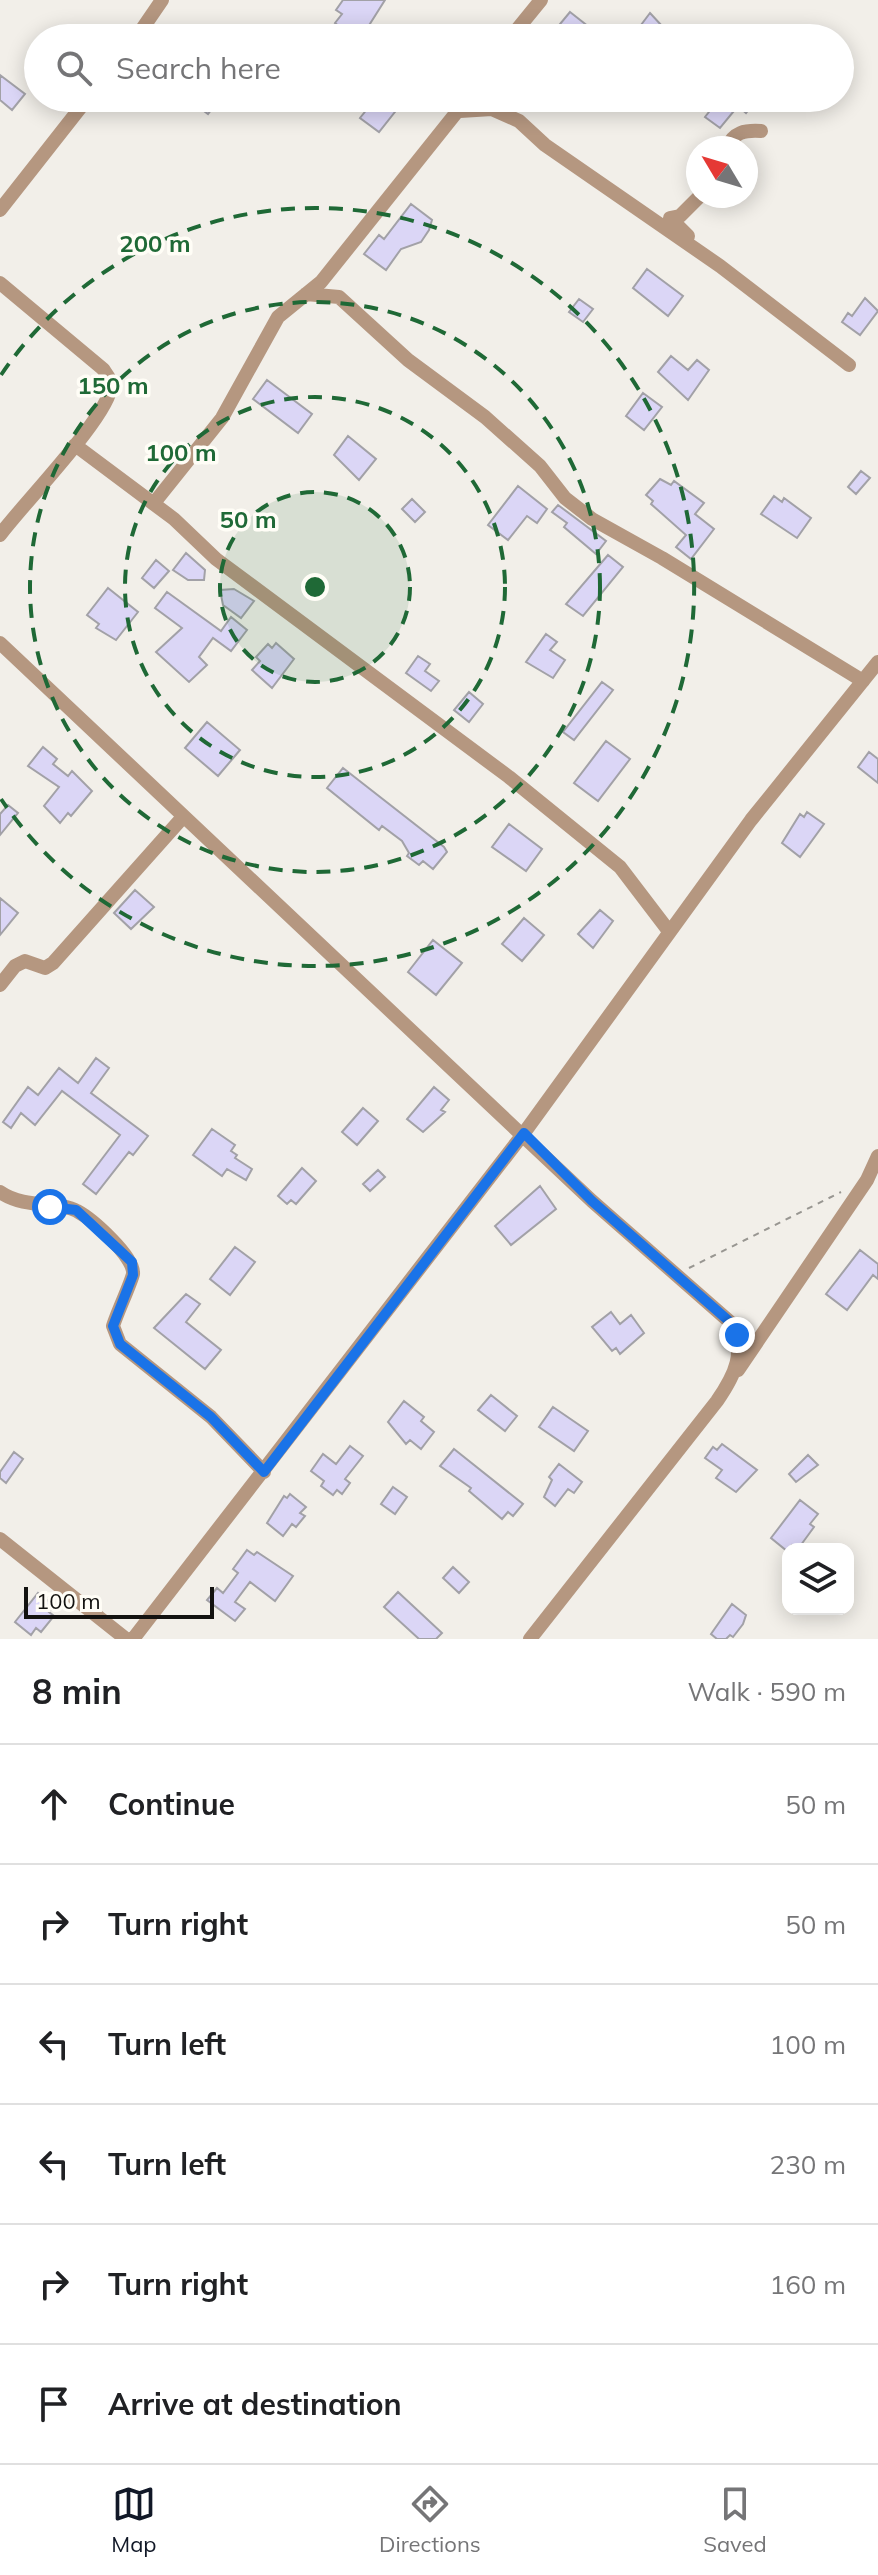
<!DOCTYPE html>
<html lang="en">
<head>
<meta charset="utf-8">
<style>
  body { margin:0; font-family:Mulish,sans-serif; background:#f6f6f6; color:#202124 }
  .controls { position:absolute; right:24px; bottom:24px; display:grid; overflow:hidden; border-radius:16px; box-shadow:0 4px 20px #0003 }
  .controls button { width:72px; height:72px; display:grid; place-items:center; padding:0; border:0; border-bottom:2px solid #e0e0e0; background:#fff; color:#202124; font:40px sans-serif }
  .compass { position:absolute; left:686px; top:136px; width:72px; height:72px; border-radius:50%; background:#fff; box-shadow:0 4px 20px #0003; rotate:308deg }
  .scale { position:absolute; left:24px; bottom:20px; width:190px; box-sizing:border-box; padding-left:8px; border:4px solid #131210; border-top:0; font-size:22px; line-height:28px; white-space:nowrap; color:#131210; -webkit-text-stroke:6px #fffdf6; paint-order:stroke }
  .stop { position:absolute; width:24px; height:24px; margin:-18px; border:6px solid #1a73e8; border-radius:50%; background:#fff }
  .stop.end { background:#1a73e8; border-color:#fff; box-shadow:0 2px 8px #0008 }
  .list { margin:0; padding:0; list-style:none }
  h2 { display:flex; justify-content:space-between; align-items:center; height:104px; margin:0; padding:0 32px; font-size:34px }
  h2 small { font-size:26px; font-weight:400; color:#757577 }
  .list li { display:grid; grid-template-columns:52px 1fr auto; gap:24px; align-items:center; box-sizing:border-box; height:120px; padding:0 32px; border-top:2px solid #e0e0e0 }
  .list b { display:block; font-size:30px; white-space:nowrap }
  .list em { font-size:26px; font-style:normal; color:#757577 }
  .icon { flex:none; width:44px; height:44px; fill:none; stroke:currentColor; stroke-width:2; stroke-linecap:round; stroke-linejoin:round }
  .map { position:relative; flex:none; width:878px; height:1639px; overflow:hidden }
  .search { position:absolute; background:#fff; box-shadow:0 4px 20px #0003; left:24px; right:24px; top:24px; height:88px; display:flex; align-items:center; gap:20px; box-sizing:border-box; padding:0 28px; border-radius:44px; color:#757577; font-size:30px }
  .sheet { height:824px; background:#fff }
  nav { display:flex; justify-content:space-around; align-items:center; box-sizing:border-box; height:112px; border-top:2px solid #e0e0e0; background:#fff; font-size:22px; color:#757577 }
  nav a { display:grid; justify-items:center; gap:4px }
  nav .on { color:#111827 }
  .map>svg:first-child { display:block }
  .building { fill:#dbd6f6; stroke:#a2a1a7; stroke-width:2 }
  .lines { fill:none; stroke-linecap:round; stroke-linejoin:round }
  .path { stroke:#989691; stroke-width:2; stroke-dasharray:6 6; stroke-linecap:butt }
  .street { stroke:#b59780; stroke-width:14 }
  .route { stroke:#1a73e8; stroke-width:10 }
  .ring { fill:none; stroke:#1f6936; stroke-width:4; stroke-dasharray:14 10 }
  .centre { fill:#1f6936; stroke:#fffdf6; stroke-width:4 }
  .ring-label { font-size:24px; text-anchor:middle; font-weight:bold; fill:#1f6936; stroke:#fffdf6; stroke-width:7; stroke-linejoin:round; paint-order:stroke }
</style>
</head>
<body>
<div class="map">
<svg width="878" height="1639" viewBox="0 0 878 1639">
  <rect width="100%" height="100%" fill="#f2efe9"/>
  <!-- building -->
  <path class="building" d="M 343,0 L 385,0 L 361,38 L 341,38 L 346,32 L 335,23 L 342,14 L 336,10 Z
    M 570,12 L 603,38 L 565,38 L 555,30 Z
    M 650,13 L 662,26 L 677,38 L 642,38 L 635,33 Z
    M 0,75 L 25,94 L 12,110 L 0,100 Z
    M 187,98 L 220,98 L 208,114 Z
    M 376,98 L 395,98 L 402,103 L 379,132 L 360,118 Z
    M 720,98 L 758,98 L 746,113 L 738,106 L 720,128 L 705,117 Z
    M 411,204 L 432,220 L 429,230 L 421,242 L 401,249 L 386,270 L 364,254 L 379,235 L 384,239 Z
    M 647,269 L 683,296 L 668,316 L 633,288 Z
    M 865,298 L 878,311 L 860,335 L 842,322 L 848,313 L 852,316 Z
    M 579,299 L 593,309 L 583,322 L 569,312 Z
    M 671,356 L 688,370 L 697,360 L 709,370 L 688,400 L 658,372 Z
    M 267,380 L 312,414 L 298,433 L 253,399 Z
    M 643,393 L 662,407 L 644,430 L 626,416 Z
    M 348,436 L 376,459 L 359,480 L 334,455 Z
    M 861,471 L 870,478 L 856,494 L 848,487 Z
    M 660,479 L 671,485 L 674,481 L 704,503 L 695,514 L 714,529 L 691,559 L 676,547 L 686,535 L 651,504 L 653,501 L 646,495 Z
    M 518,486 L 547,509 L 537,523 L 527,516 L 508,540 L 488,525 Z
    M 774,496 L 782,502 L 784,498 L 811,518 L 797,538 L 761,514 Z
    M 412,499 L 425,512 L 415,522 L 402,509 Z
    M 558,505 L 606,541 L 596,554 L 564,527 L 567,523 L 552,512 Z
    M 186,553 L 205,570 L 204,580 L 188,580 L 173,570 Z
    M 608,555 L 623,567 L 583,616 L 566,604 Z
    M 156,560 L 169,571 L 154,588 L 142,578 Z
    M 108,588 L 138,612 L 116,640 L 96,628 L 99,624 L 87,615 Z
    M 234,589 L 254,601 L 241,618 L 223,605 L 220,590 Z
    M 167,592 L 221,631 L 231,617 L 247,630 L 231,651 L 213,638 L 199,657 L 207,665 L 189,682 L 156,652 L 182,628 L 155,608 Z
    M 546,634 L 557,642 L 550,650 L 565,660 L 553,678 L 526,662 Z
    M 276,643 L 294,659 L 272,688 L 252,670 L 260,661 L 256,657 L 268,644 L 272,648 Z
    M 418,656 L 430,664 L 425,671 L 439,681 L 431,691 L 406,673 Z
    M 602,682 L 613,690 L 574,740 L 563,732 Z
    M 469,692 L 483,704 L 469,722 L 454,710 Z
    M 207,722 L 240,750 L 218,776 L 185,748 Z
    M 606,741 L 630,759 L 598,801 L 574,783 Z
    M 43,747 L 57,759 L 53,764 L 68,776 L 72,771 L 92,791 L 71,816 L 68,813 L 60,823 L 44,806 L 59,787 L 28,766 Z
    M 869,752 L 878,759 L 878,783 L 858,767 Z
    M 343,768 L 444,847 L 447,852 L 433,869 L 423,861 L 419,865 L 407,856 L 409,853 L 402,841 L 382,826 L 379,830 L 327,788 Z
    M 8,805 L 18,813 L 0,835 L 0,814 Z
    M 807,812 L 824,824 L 800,857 L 782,843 L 800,814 L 804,817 Z
    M 509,824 L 542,849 L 526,871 L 492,847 Z
    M 135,890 L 154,907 L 131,929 L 114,913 Z
    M 0,898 L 18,913 L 0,935 Z
    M 600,910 L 613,921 L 593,948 L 578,934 Z
    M 524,918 L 544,935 L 522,961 L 502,944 Z
    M 433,940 L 462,963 L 436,995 L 408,972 Z
    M 96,1058 L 109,1068 L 91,1093 L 148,1136 L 133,1155 L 129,1152 L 96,1194 L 83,1184 L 120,1135 L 62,1091 L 35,1125 L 21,1113 L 11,1128 L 3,1122 L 28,1087 L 38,1095 L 59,1068 L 78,1083 Z
    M 434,1087 L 449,1100 L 441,1110 L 445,1112 L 423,1132 L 407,1119 Z
    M 363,1108 L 378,1121 L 357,1145 L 342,1132 Z
    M 212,1129 L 235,1145 L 231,1151 L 237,1155 L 235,1158 L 252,1169 L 246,1180 L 227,1169 L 222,1176 L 193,1155 Z
    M 302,1168 L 316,1181 L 296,1204 L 291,1200 L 287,1204 L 278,1196 Z
    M 378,1170 L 385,1177 L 370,1191 L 363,1184 Z
    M 540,1186 L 556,1209 L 511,1245 L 495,1226 Z
    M 235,1247 L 255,1262 L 230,1295 L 210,1279 Z
    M 860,1250 L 878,1264 L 878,1279 L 873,1275 L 847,1310 L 826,1294 Z
    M 186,1294 L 200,1304 L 186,1322 L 221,1350 L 205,1369 L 154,1328 Z
    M 611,1312 L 620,1324 L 631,1315 L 644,1333 L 620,1354 L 616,1348 L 612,1351 L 592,1327 Z
    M 491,1395 L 517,1416 L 505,1431 L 478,1410 Z
    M 404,1401 L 424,1417 L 421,1421 L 434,1432 L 421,1449 L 410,1440 L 406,1444 L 388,1422 Z
    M 553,1407 L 588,1431 L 574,1451 L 539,1427 Z
    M 722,1444 L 757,1470 L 736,1492 L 716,1478 L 722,1470 L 705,1458 L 713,1447 L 717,1450 Z
    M 350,1446 L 363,1456 L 345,1479 L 350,1483 L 342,1494 L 337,1490 L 333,1495 L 321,1486 L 324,1481 L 311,1471 L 323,1454 L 336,1464 Z
    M 454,1449 L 523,1504 L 513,1516 L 508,1512 L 502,1519 L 469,1491 L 471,1488 L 440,1466 Z
    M 14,1452 L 23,1459 L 6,1483 L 0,1478 L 0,1472 Z
    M 808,1455 L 818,1465 L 796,1482 L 789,1474 Z
    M 559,1464 L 582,1482 L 574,1493 L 568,1489 L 555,1506 L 544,1497 L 552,1480 L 549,1477 Z
    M 393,1487 L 407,1497 L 395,1514 L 381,1504 Z
    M 290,1494 L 306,1507 L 300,1513 L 305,1516 L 296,1527 L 292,1524 L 283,1536 L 267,1523 L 284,1496 L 287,1498 Z
    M 800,1500 L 818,1514 L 810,1524 L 814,1527 L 798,1549 L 792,1545 L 787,1551 L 771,1538 Z
    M 247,1550 L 254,1555 L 257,1552 L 293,1576 L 275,1601 L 250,1582 L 235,1602 L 245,1609 L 235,1621 L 207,1600 L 217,1588 L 223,1593 L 238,1573 L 233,1569 Z
    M 453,1567 L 469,1582 L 459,1593 L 443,1578 Z
    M 398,1592 L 442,1633 L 436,1639 L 419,1639 L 384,1607 Z
    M 38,1593 L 54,1606 L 49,1612 L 54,1616 L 41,1632 L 36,1628 L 31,1635 L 15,1622 Z
    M 732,1604 L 746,1615 L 743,1624 L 733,1637 L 730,1635 L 726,1639 L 717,1639 L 711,1634 Z"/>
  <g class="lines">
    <!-- path -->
    <path class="path" d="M 689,1268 L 841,1192"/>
    <!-- street -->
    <path class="street" d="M 136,38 L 162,0
      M 510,38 L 541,0
      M 460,111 L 492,109 L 519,121 L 545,145 L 720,266 L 849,365
      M 727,148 C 733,132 745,130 761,131
      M 0,210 L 88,98
      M 688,236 L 670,218 L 680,216 L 700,196
      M 0,283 L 103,369 C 107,375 111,379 111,386 C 110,415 21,506 0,535
      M 306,294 L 339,297 L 408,360 L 485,417 L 540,466 L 565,498 L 592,519 L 662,558 L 863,681
      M 75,445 L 174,519 L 216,559 L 509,777 L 620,867 L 668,930
      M 154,503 L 222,418 L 278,317 L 321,282 L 468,98
      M 0,643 L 592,1201 L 730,1322 C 747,1351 735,1375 717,1401 L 530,1639
      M 0,985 L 15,966 L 25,961 L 45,968 L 53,963 L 183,817
      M 0,1192 C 26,1210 58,1200 77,1211 C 92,1219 135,1257 133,1274 C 131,1283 117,1313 113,1326 L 120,1344 L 211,1417 L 264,1472
      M 738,1370 L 867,1180 L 878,1156
      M 0,1539 L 126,1639
      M 133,1639 L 524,1133 L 751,820 L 878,662"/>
  </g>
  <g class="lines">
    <!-- route -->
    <path class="route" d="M 50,1207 L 76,1210 L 132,1262 L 133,1275 L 113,1326 L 120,1344 L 211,1417 L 264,1472 L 524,1133 L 592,1201 L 730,1322 L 737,1335"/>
  </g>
  <!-- distance rings -->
  <circle cx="315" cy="587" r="95" fill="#1f6936" fill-opacity=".12"/>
  <g class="ring">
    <circle cx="315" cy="587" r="95"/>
    <circle cx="315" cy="587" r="190"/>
    <circle cx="315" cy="587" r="285"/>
    <path d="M1 375A379 379 0 1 1 1 799"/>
  </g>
  <circle cx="315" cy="587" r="12" class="centre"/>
  <g class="ring-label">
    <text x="155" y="252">200 m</text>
    <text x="113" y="394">150 m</text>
    <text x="181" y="461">100 m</text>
    <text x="248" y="528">50 m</text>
  </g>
</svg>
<div class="controls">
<button><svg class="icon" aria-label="layers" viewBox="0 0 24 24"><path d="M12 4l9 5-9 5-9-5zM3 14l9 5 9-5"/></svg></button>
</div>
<svg class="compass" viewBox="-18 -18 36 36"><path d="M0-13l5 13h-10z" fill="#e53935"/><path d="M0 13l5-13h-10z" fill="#757577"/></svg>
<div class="scale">100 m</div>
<div class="stop" style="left:50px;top:1207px"></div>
<div class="stop end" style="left:737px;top:1335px"></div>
<div class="search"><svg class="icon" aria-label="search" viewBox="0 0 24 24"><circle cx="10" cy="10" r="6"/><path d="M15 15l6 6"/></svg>Search here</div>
</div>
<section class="sheet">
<h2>8 min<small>Walk · 590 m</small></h2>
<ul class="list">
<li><svg class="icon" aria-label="ahead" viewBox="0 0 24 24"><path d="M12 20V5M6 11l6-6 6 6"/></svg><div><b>Continue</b></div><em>50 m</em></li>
<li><svg class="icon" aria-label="right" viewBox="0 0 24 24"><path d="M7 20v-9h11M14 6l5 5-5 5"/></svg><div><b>Turn right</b></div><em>50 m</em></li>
<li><svg class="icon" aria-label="left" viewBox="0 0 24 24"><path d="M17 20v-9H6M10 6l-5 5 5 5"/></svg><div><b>Turn left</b></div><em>100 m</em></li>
<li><svg class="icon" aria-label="left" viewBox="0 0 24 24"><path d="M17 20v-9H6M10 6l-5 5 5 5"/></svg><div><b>Turn left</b></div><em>230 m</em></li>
<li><svg class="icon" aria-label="right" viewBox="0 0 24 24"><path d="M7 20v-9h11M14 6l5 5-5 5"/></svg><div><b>Turn right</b></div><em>160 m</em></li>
<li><svg class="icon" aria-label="arrive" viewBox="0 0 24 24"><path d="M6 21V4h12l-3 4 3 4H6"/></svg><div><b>Arrive at destination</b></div></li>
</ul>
</section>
<nav>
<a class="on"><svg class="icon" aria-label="map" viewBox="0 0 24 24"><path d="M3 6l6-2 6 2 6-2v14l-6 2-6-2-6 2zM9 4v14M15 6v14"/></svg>Map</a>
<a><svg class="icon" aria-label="directions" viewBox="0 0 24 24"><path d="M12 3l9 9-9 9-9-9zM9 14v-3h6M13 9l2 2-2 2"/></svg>Directions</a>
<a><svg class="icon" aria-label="saved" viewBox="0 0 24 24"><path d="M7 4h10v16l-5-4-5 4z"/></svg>Saved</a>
</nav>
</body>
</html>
